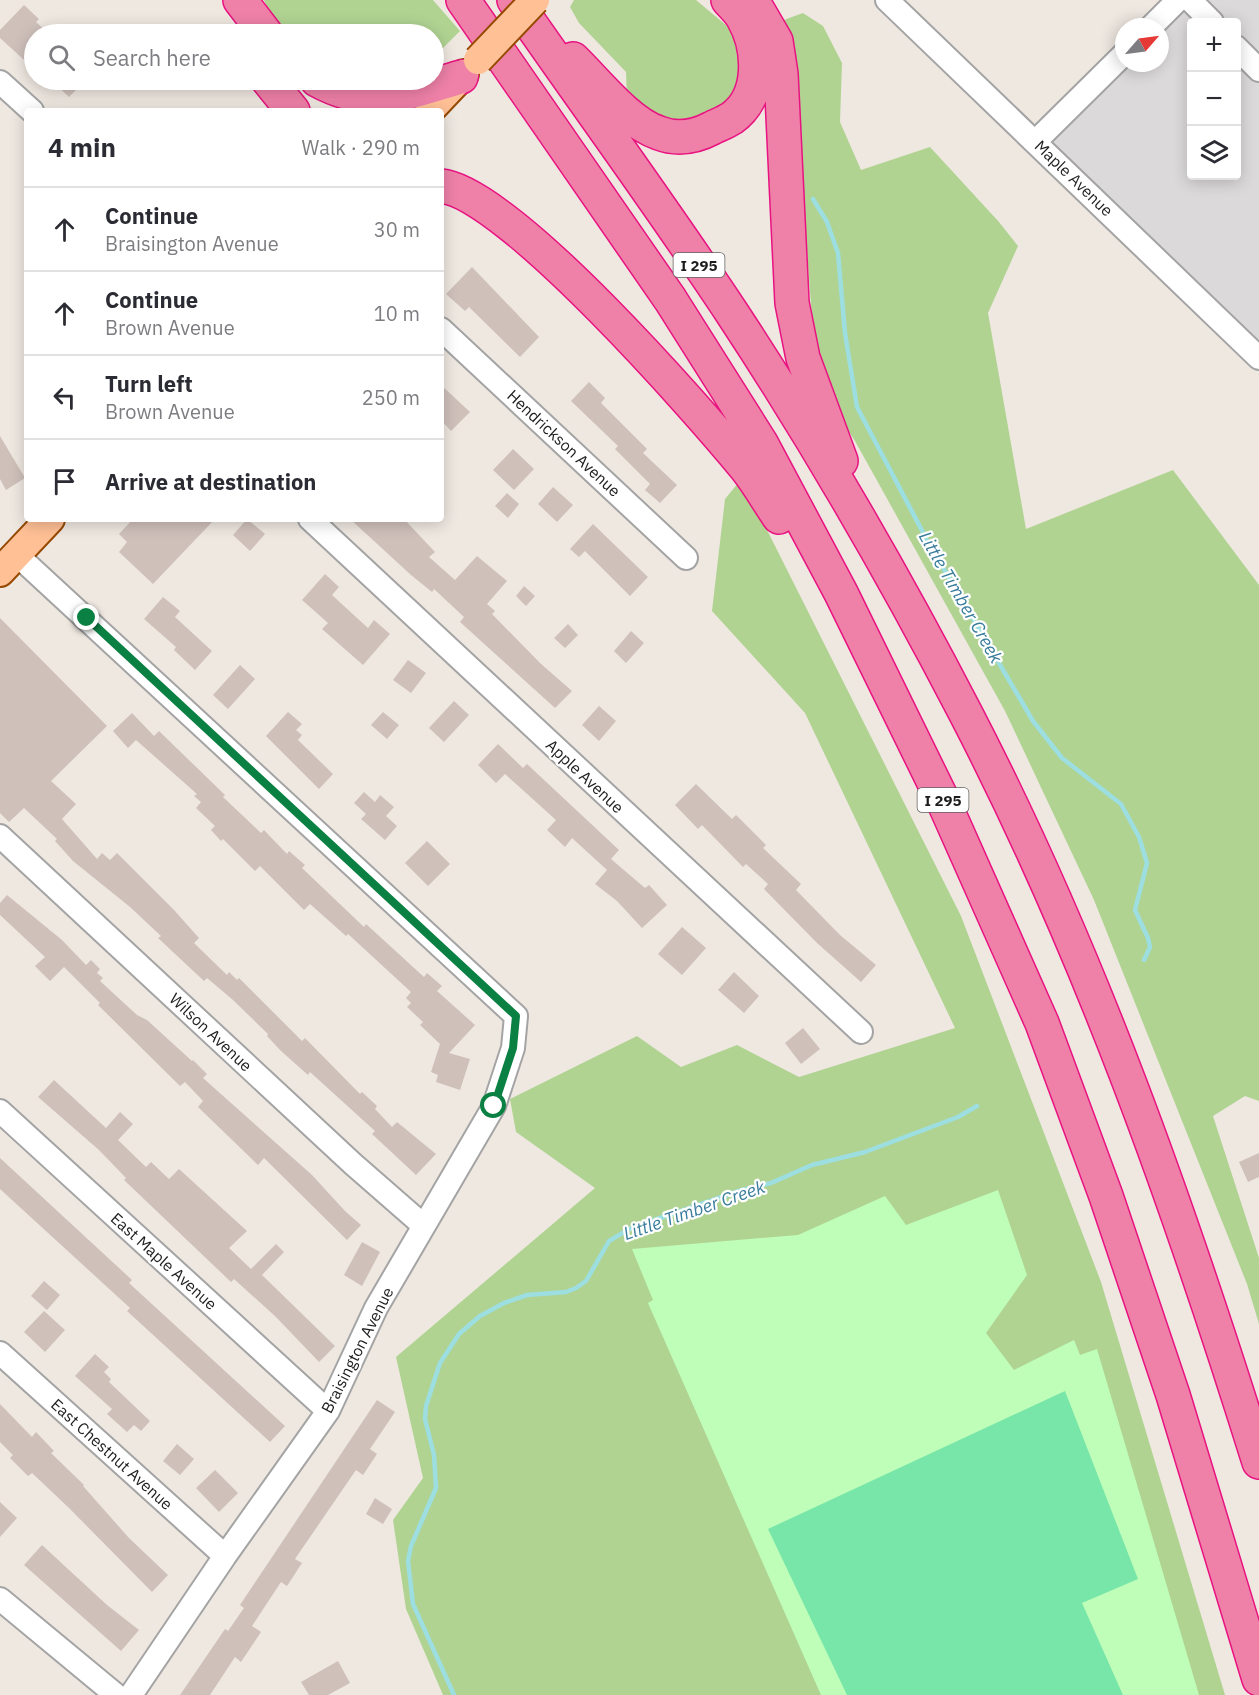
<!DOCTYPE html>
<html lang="en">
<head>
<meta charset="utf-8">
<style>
  body { margin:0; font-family:"IBM Plex Sans",sans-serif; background:#f2f2f3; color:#2b2b33 }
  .controls { position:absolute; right:18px; top:18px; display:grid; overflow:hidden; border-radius:6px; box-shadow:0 3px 15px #0003 }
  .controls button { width:54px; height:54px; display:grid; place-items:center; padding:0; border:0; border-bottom:2px solid #e1e1e2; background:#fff; color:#2b2b33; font:30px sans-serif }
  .compass { position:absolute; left:1115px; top:18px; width:54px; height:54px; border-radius:50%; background:#fff; box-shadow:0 3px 15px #0003; rotate:62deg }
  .stop { position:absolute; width:18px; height:18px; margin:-14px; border:4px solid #0b8043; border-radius:50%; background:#fff }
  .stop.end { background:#0b8043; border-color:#fff; box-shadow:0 2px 6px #0008 }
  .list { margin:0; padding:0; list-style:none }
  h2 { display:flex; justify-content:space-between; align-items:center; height:78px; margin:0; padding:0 24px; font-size:26px }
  h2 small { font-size:20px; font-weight:400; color:#7c7c81 }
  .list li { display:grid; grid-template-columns:39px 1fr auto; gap:18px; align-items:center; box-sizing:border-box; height:84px; padding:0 24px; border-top:2px solid #e1e1e2 }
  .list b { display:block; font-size:22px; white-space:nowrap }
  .list p { margin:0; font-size:20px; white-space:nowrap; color:#7c7c81 }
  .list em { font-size:20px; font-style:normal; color:#7c7c81 }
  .icon { flex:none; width:33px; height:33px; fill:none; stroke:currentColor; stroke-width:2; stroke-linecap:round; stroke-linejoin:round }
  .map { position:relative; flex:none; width:1259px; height:1695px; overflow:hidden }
  .search { position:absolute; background:#fff; box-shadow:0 3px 15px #0003; left:24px; top:24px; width:420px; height:66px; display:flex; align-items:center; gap:15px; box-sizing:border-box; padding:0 21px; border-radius:33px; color:#7c7c81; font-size:22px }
  .panel { position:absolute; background:#fff; box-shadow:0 3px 15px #0003; left:24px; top:108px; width:420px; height:414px; border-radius:6px }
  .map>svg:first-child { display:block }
  .residential { fill:#dbd9da; fill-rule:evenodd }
  .forest { fill:#b0d392 }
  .park { fill:#bffeb9 }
  .pitch { fill:#77e6a8 }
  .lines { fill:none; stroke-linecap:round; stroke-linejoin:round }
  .stream { stroke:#9ddee1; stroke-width:4.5 }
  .building { fill:#cfc0ba }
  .minor-casing { stroke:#a4a4a4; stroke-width:26 }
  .major-casing { stroke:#954a00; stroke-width:32 }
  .highway-casing { stroke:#e81381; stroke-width:36 }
  .minor { stroke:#fff; stroke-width:22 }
  .major { stroke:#ffc096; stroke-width:28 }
  .highway { stroke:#ef81a8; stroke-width:33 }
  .major-bridge-casing { stroke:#954a00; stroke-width:32; stroke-linecap:butt }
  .major-bridge { stroke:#ffc096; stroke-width:28 }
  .route { stroke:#0b8043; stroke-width:8 }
  .labels { text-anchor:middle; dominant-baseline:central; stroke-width:4.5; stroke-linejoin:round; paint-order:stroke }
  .shield { fill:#fff; stroke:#616161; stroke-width:1.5 }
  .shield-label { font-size:15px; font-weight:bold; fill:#1d1d1d }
  .street-label { font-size:16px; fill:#1d1d1d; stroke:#fff }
  .water-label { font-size:18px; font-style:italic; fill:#397c9c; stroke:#fff }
</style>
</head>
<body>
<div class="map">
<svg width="1259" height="1695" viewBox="0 0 1259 1695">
  <rect width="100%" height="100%" fill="#efe8e1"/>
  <!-- residential -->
  <path class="residential" d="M 1172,0 L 1259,0 L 1259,355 L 1036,141 L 1124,63 L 1160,63 L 1160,27 ZM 1192,22 L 1236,22 L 1236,176 L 1192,176 Z"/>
  <!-- forest -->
  <path class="forest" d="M 264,0 L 433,0 L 460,31 L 434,57 L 434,34 L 290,34 L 274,22 Z
    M 574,0 L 696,0 L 739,36 L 803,13 L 823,26 L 842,63 L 840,122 L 861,170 L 930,147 L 999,222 L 1018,246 L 988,313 L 1026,529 L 1173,470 L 1259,585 L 1259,1101 L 1245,1096 L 1213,1116 L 1259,1258 L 1259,1324 L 1247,1284 L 1094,900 L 1005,711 L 855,441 L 817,383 L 797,120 L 743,70 L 731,110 L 694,132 L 627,99 L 626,72 L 579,23 L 570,7 Z
    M 739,482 L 755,506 L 961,916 L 1101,1282 L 1225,1695 L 1197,1695 L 930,1413 L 998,1190 L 822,1695 L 443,1695 L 406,1609 L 393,1520 L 423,1478 L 396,1357 L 595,1188 L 516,1132 L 510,1099 L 637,1036 L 681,1067 L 737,1045 L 799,1077 L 955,1028 L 805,713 L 712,611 L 725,499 Z"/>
  <!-- park -->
  <path class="park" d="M 998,1190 L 1027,1275 L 986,1333 L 1014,1370 L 1074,1340 L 1080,1355 L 1097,1349 L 1199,1695 L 821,1695 L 648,1303 L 653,1300 L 632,1249 L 798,1235 L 885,1196 L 906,1225 Z"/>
  <!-- pitch -->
  <path class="pitch" d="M 1065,1391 L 1138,1579 L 1082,1603 L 1123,1695 L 847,1695 L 768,1529 Z"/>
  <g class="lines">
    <!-- stream -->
    <path class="stream" d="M 813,199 L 827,222 L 838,253 L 845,333 L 857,407 L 928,542 L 1033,721 L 1062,758 L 1121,804 L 1139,837 L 1147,863 L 1135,910 L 1148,938 L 1150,947 L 1144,960
      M 454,1695 L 413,1604 L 408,1561 L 411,1546 L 436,1488 L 434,1455 L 425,1419 L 426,1406 L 440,1363 L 459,1334 L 480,1316 L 504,1303 L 527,1295 L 566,1292 L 576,1288 L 586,1281 L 609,1241 L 631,1228 L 742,1190 L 771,1183 L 812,1165 L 865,1152 L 958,1117 L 977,1106"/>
  </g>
  <!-- building -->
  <path class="building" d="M 24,5 L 39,19 L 36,22 L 49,34 L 34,34 L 34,69 L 0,38 L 0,30 Z
    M 51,80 L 86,80 L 69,97 Z
    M 472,267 L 539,337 L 520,357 L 469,307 L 465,311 L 446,294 Z
    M 589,382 L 605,398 L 601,403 L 647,449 L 643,453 L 677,485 L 660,503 L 645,490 L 650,484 L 615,449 L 618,446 L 571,401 Z
    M 441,385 L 470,412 L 451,431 L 441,420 Z
    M 0,436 L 25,478 L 6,490 L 0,479 Z
    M 513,449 L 534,469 L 514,490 L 493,470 Z
    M 553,487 L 573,505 L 557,522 L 538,504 Z
    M 507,493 L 519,504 L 508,518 L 495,506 Z
    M 133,519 L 215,519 L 153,584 L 119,552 L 127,542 L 119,534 Z
    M 247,519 L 265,534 L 250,551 L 233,535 Z
    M 350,519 L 404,519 L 435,552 L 429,557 L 455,580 L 477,556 L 507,581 L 487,604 L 495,611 L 492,614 L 540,663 L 572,691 L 555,708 L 460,622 L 464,617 L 434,589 L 432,592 L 411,575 Z
    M 593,524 L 648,577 L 630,596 L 585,551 L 579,557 L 570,549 Z
    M 325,574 L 339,587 L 332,595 L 368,628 L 374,620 L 390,634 L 363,665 L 322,629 L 328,623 L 302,600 Z
    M 524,586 L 535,596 L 526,606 L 516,596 Z
    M 163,597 L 180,611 L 175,617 L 212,651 L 195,670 L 174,650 L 176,647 L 144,619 Z
    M 0,618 L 107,726 L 51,781 L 76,804 L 62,819 L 97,859 L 102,853 L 110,860 L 117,853 L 174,910 L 199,938 L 194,943 L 227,975 L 229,972 L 237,980 L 239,978 L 302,1041 L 305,1038 L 360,1094 L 362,1092 L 377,1106 L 375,1109 L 392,1127 L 397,1122 L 436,1154 L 416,1175 L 372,1134 L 375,1131 L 310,1072 L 308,1075 L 281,1051 L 267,1036 L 268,1034 L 233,1000 L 207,978 L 204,981 L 158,938 L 161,936 L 130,907 L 73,861 L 55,841 L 57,839 L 24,808 L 9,822 L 0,813 Z
    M 568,624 L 578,635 L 565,648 L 554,638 Z
    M 631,631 L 644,643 L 626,663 L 614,651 Z
    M 408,660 L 426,673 L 411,693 L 393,680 Z
    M 240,665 L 255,679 L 228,709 L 213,695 Z
    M 454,701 L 469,715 L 444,742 L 429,728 Z
    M 599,706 L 616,721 L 599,741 L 582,725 Z
    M 288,712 L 302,724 L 296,730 L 302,735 L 298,740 L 333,774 L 319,789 L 266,736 Z
    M 383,712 L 399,725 L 387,739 L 371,725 Z
    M 132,713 L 154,736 L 159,731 L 225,795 L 223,797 L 261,833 L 264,830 L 287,854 L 289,851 L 305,865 L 302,868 L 364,927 L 366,924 L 424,977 L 427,973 L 442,986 L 437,991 L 475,1025 L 449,1053 L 470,1059 L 460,1090 L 436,1082 L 438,1075 L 431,1072 L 440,1044 L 420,1025 L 423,1022 L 407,1007 L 411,1003 L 406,998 L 411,992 L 348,934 L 346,936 L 310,904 L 304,910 L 260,866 L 255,871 L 223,839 L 221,841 L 211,830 L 215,826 L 196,808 L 201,802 L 194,796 L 197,794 L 136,740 L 128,748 L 113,731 Z
    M 498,744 L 523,768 L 527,764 L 588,821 L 619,850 L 611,859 L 645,888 L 649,885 L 667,905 L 642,928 L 617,901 L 595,884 L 607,870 L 572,838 L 565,847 L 547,830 L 556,820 L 505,774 L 496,783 L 478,765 Z
    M 696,784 L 732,819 L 736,815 L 766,845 L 763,848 L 801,884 L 796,890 L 840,935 L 876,965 L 861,982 L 817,943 L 764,889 L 768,884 L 746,864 L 743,867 L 702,825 L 698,829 L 675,805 Z
    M 364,792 L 375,802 L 380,795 L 394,807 L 386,816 L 397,826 L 385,840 L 361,819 L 366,814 L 354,803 Z
    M 427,841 L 450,864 L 428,886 L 405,863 Z
    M 7,895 L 62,940 L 86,965 L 91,960 L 100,969 L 97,973 L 103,978 L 100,981 L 137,1015 L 147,1020 L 192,1061 L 193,1060 L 207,1074 L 203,1078 L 312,1175 L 345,1211 L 361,1225 L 347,1240 L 264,1158 L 258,1165 L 198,1107 L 203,1101 L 185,1082 L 180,1086 L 98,1005 L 100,1003 L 64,967 L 50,981 L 35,966 L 45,957 L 0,915 L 0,903 Z
    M 682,927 L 706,948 L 682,975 L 658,954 Z
    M 734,972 L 759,996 L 744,1013 L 718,990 Z
    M 803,1028 L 820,1049 L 801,1064 L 785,1043 Z
    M 54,1080 L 106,1128 L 120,1112 L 133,1124 L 118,1140 L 146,1167 L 151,1162 L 169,1179 L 179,1169 L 247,1231 L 229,1248 L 251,1269 L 276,1244 L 284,1252 L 262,1275 L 335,1346 L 319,1362 L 276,1317 L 234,1279 L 231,1282 L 124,1180 L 126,1178 L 99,1150 L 38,1097 Z
    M 1259,1153 L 1259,1177 L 1248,1182 L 1239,1162 Z
    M 0,1158 L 132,1280 L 129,1283 L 285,1426 L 270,1442 L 127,1311 L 130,1308 L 0,1189 Z
    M 362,1242 L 380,1252 L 362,1286 L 344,1275 Z
    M 44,1281 L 60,1295 L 47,1310 L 31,1296 Z
    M 44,1311 L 65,1330 L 45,1352 L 24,1332 Z
    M 95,1354 L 109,1367 L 104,1372 L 111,1379 L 109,1382 L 150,1421 L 141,1431 L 134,1425 L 127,1432 L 107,1414 L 112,1409 L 75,1376 Z
    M 377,1400 L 395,1412 L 370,1449 L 377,1454 L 363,1475 L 356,1470 L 295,1559 L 302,1563 L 287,1586 L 281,1582 L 252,1626 L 261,1632 L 241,1662 L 235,1657 L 210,1695 L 180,1695 L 225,1629 L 228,1631 L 244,1608 L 240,1605 Z
    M 0,1404 L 32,1437 L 36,1432 L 54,1451 L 51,1453 L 84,1485 L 83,1486 L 129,1538 L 168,1575 L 152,1592 L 69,1508 L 32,1473 L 28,1476 L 10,1458 L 13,1455 L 0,1442 Z
    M 177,1444 L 194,1459 L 180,1475 L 163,1461 Z
    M 215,1470 L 238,1493 L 219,1512 L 196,1488 Z
    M 375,1498 L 392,1509 L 383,1524 L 366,1514 Z
    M 0,1502 L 17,1518 L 0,1537 Z
    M 42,1545 L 107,1605 L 139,1630 L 121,1651 L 24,1565 Z
    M 338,1661 L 350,1683 L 328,1695 L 309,1695 L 301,1682 Z"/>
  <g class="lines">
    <!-- minor casing -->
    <g class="minor-casing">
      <path id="minor" d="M 887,0 L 1259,358
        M 1190,0 L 1212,22
        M 1151,27 L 1178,0
        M 1236,47 L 1259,70
        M 0,82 L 32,111
        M 1036,141 L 1124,54
        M 441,329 L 686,558
        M 310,519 L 861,1032
        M 17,555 L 516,1016 L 513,1048 L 494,1106 L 376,1308 L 328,1411 L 225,1556 L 131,1695
        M 0,836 L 353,1164 L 424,1226
        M 0,1111 L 328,1411
        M 0,1353 L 225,1556
        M 0,1599 L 116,1695"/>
    </g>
    <!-- major casing -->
    <g class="major-casing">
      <path id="major" d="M 429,111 L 464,74
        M 0,572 L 50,519"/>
    </g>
    <!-- highway casing -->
    <g class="highway-casing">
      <path id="highway" d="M 240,0 L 266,34
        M 463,0 L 670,299 L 761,443 L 841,593 L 945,805 L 1042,1023 L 1106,1196 L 1173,1395 L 1259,1679
        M 514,0 C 586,104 662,207 732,313 C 817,442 895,577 966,714 C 1090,953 1179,1206 1259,1462
        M 752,0 L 776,41 L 781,74 L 792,303 L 803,358 L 841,461
        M 573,59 C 596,81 628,123 659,133 C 677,140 695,137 712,128 C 718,125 726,122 732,118 C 763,96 760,48 743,18 C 739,11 733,6 728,0
        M 268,80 L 293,111
        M 317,80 C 372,110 406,93 461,77
        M 441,186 C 508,192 699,411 746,468 C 758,483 768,501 779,517"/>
    </g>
    <!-- minor -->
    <use href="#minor" class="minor"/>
    <!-- major -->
    <use href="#major" class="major"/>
    <!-- highway -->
    <use href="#highway" class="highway"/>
    <!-- major-bridge casing -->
    <g class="major-bridge-casing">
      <path id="major-bridge" d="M 478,60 L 535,0"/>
    </g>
    <!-- major-bridge -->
    <use href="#major-bridge" class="major-bridge"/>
  </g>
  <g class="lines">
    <!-- route -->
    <path class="route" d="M 87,618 L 516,1016 L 513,1048 L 494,1106"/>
  </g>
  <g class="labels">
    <!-- shield labels -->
    <g class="shield">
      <rect x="673.5" y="253" width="51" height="24" rx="4.5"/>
      <rect x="917.5" y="788" width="51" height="24" rx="4.5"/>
    </g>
    <g class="shield-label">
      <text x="699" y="265">I 295</text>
      <text x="943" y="800">I 295</text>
    </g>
    <!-- street labels -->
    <g class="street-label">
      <text transform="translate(1074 178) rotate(44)">Maple Avenue</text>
      <text transform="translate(564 443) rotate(43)">Hendrickson Avenue</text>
      <text transform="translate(585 776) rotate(43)">Apple Avenue</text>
      <text transform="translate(211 1032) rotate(43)">Wilson Avenue</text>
      <text transform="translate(164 1261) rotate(42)">East Maple Avenue</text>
      <text transform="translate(357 1350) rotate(-63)">Braisington Avenue</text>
      <text transform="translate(112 1454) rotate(42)">East Chestnut Avenue</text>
    </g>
    <!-- water labels -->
    <g class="water-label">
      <text transform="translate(961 597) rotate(60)">Little Timber Creek</text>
      <text transform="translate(694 1210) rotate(-19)">Little Timber Creek</text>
    </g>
  </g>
</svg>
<div class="controls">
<button>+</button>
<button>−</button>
<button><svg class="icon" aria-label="layers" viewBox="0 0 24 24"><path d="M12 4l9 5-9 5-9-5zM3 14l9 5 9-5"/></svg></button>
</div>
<svg class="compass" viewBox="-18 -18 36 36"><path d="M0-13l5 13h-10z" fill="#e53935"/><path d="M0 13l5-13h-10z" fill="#7c7c81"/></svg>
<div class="stop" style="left:494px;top:1106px"></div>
<div class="stop end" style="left:87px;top:618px"></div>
<div class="search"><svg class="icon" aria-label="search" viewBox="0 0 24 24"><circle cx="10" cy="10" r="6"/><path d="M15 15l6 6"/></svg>Search here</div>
<section class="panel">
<h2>4 min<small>Walk · 290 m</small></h2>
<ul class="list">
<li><svg class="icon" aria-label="ahead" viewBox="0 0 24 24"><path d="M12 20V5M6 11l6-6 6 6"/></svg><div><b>Continue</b><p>Braisington Avenue</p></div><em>30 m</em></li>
<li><svg class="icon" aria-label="ahead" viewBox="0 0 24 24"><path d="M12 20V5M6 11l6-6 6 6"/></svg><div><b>Continue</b><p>Brown Avenue</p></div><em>10 m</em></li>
<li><svg class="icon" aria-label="left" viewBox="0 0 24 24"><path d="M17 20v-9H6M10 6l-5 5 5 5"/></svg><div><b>Turn left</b><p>Brown Avenue</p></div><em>250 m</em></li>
<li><svg class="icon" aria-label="arrive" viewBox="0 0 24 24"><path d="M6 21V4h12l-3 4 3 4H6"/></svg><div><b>Arrive at destination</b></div></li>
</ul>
</section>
</div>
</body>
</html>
